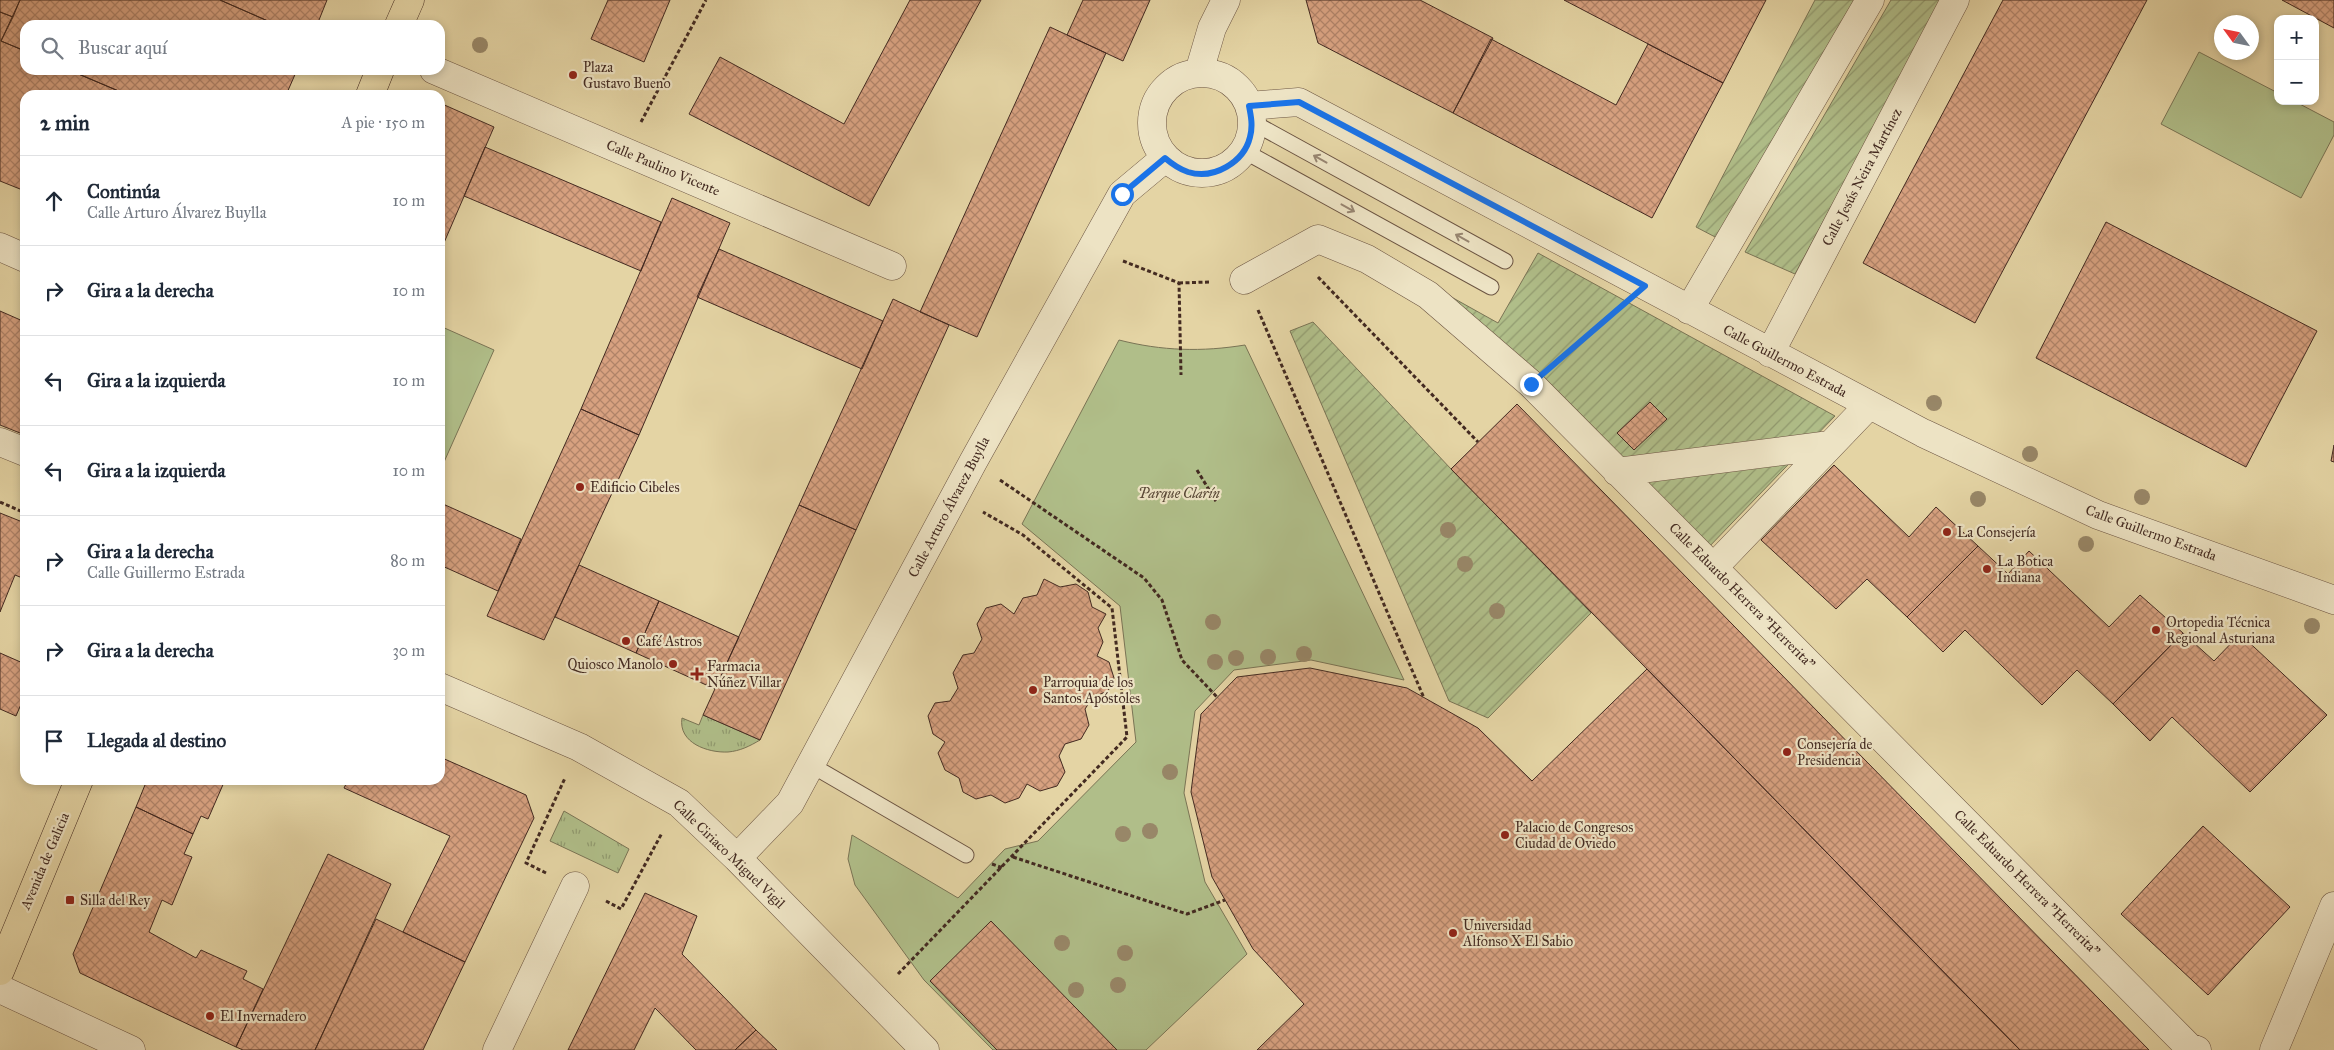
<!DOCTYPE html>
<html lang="es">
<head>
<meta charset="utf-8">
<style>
  body { margin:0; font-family:"IM FELL Great Primer",serif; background:#f6f6f7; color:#1f2937 }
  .controls { position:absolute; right:15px; top:15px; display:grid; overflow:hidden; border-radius:10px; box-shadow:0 2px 8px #0003 }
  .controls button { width:45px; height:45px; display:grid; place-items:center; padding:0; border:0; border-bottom:1px solid #e0e1e3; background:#fff; color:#1f2937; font:25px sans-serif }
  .compass { position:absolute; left:2214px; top:15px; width:45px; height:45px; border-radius:50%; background:#fff; box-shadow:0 2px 8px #0003; rotate:303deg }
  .stop { position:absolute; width:15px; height:15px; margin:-11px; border:4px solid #1a73e8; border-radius:50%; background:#fff }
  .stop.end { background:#1a73e8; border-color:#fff; box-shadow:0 1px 5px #0008 }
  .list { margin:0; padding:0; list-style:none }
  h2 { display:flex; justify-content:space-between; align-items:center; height:65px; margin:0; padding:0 20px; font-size:21px }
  h2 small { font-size:16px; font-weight:400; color:#747a83 }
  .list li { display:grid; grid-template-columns:32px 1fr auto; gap:15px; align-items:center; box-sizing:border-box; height:90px; padding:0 20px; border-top:1px solid #e0e1e3 }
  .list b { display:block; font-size:19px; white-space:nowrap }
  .list p { margin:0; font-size:16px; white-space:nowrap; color:#747a83 }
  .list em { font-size:16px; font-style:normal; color:#747a83 }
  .icon { flex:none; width:28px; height:28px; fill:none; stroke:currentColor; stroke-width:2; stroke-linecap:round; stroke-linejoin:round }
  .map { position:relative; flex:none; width:2334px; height:1050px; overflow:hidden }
  .search { position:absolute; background:#fff; box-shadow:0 2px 8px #0003; left:20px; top:20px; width:425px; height:55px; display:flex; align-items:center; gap:12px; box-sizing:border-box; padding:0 18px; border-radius:15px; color:#747a83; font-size:19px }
  .panel { position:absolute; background:#fff; box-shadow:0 2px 8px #0003; left:20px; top:90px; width:425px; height:695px; border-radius:15px }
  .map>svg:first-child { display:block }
  .grass { fill:url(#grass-tufts); stroke:#7a7455 }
  .park { fill:#b0be89; stroke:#7a7455 }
  .garden { fill:url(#garden-furrows); stroke:#7a7455 }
  .building { fill:url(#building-cross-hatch); stroke:#432a21 }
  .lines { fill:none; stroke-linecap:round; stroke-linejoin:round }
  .lane-casing { stroke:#6b5442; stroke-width:17 }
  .street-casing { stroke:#6b5442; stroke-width:29 }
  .highway-casing { stroke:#432a21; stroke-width:29 }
  .path { stroke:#432a21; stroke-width:3; stroke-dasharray:4 2.5; stroke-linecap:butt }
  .lane { stroke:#ede3c4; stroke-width:15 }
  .street { stroke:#ede3c4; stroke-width:28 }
  .highway { stroke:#e4d4a4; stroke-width:28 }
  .tree { fill:#988768 }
  .oneway { stroke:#988672 }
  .route { stroke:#1a73e8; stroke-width:6 }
  .poi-dot { fill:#8f2418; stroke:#ede3c4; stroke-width:2 }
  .labels { text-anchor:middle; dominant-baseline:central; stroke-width:4.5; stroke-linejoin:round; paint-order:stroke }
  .poi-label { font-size:14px; fill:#432a21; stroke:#ede3c4; text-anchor:start }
  .street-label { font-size:14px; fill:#432a21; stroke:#ede3c4 }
  .park-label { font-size:14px; font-style:italic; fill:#594836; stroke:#ede3c4 }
</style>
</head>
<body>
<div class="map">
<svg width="2334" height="1050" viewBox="0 0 2334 1050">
  <defs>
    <pattern id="grass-tufts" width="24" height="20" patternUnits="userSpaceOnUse" patternTransform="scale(1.25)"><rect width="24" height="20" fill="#b0be89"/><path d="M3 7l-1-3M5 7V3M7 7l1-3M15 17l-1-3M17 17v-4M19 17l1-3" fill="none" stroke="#919b70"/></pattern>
    <pattern id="garden-furrows" width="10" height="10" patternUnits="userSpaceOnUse" patternTransform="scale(1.25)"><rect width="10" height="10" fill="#b0be89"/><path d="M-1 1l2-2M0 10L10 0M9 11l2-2" fill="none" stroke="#919b70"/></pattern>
    <pattern id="building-cross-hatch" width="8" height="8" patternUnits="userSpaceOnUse" patternTransform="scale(1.25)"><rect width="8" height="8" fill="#d7a180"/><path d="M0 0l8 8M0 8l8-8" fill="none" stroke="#b08368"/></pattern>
  </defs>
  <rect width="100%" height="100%" fill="#e4d4a4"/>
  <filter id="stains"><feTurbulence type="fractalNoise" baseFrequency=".004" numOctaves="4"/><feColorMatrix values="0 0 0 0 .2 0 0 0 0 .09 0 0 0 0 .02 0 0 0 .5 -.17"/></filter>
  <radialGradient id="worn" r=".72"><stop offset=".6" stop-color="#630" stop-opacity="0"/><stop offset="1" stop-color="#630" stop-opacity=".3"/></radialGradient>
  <!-- grass -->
  <path class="grass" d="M 703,715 L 760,740 C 750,746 740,751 728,752 C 708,753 678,743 682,718 L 699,725 Z
    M 564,811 L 629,849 L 618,873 L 550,841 Z"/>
  <!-- park -->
  <path class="park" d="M 2199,52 L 2278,93 L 2278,101 L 2294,101 L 2334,122 L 2334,135 L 2301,198 L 2161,124 Z
    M 440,326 L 494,350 L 440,471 Z
    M 1119,340 C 1162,351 1202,352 1245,345 L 1404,680 L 1311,660 L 1234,670 L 1195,711 L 1184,793 L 1205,882 L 1247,954 L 1146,1050 L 993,1050 L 924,980 L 855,885 L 848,859 L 852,835 L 958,898 L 1005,849 L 1038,841 L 1136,742 L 1120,606 L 1022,524 Z"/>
  <!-- garden -->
  <path class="garden" d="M 1815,0 L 1857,0 L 1719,239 L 1696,227 Z
    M 1891,0 L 1942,0 L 1795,274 L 1745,252 Z
    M 1538,253 L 1835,416 L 1706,550 L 1419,279 L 1498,323 Z
    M 1313,322 L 1451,469 L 1591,613 L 1488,718 L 1449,701 L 1290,331 Z"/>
  <!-- building -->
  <path class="building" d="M 0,0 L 20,0 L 13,17 L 0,12 Z
    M 20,0 L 220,0 L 277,25 L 25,25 L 25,51 L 1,41 Z
    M 220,0 L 327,0 L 317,25 L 277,25 Z
    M 608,0 L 670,0 L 644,62 L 591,39 Z
    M 910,0 L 981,0 L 869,206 L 689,114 L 720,57 L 844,124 Z
    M 1083,0 L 1150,0 L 1123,61 L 1067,35 Z
    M 1306,0 L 1420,0 L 1493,38 L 1453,113 L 1318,43 Z
    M 1564,0 L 1766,0 L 1723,83 Z
    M 2003,0 L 2147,0 L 1975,323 L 1863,263 Z
    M 2282,0 L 2334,0 L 2334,28 Z
    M 0,12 L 13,17 L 1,41 L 25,51 L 25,70 L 69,70 L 128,95 L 25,95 L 25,191 L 0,181 Z
    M 1050,27 L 1106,53 L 977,337 L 920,312 Z
    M 1491,39 L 1616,105 L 1648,44 L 1723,83 L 1652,218 L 1453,113 Z
    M 69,70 L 297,70 L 286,95 L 128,95 Z
    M 440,103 L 494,127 L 440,252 Z
    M 485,147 L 661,222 L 641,271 L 464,196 Z
    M 672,198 L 730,223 L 639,435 L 581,409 Z
    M 2106,222 L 2317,331 L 2246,467 L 2036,358 Z
    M 719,249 L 883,321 L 862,369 L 697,297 Z
    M 893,299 L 949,325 L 856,530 L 799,505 Z
    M 0,311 L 25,322 L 25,435 L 0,425 Z
    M 1650,402 L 1667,419 L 1634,450 L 1617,433 Z
    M 1517,404 L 1820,714 L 2149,1050 L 2020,1050 L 1451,469 Z
    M 581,409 L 639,435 L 544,640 L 487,616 Z
    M 2334,445 L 2334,462 L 2331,461 Z
    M 1834,465 L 1909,537 L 1936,507 L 1978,546 L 1907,617 L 1867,579 L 1836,609 L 1761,540 Z
    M 443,504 L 521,539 L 498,591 L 440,565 L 440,510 Z
    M 799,505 L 856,530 L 760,740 L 703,715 Z
    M 0,513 L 25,523 L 25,579 L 15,575 L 0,612 Z
    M 1978,546 L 2008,574 L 2029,551 L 2109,627 L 2140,595 L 2183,633 L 2113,704 L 2077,670 L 2042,705 L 1965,630 L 1943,652 L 1907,617 Z
    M 579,565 L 659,601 L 636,653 L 555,617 Z
    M 1044,579 L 1060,587 L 1076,584 L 1088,592 L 1092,607 L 1106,614 L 1098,628 L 1103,642 L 1097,656 L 1109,662 L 1114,678 L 1108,691 L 1093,697 L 1085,709 L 1089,725 L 1081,739 L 1065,744 L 1059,756 L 1065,772 L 1057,786 L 1040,791 L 1027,784 L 1019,798 L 1005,803 L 991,795 L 976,799 L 963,792 L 959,778 L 945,770 L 938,753 L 945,742 L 933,734 L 928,716 L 935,703 L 950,701 L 958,688 L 953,673 L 963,655 L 974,653 L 982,639 L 977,624 L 986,608 L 1001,604 L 1014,614 L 1023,598 L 1037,595 Z
    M 659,601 L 739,637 L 715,689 L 636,653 Z
    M 2183,633 L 2214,661 L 2240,634 L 2327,715 L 2250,792 L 2172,717 L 2150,741 L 2113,704 Z
    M 0,653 L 25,664 L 25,695 L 16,716 L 0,709 Z
    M 1310,668 L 1407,688 L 1478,728 L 1532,781 L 1647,669 L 2020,1050 L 1257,1050 L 1304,1004 L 1253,949 L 1212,877 L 1191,792 L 1201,714 L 1237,677 Z
    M 440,757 L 526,795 L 534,818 L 465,962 L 403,932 L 450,836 L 344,788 L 348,780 L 440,780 Z
    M 147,780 L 225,780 L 208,819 L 201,816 L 193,834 L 136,807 Z
    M 334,780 L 348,780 L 346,785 Z
    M 136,807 L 193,834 L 184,854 L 192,857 L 172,905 L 162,900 L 149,932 L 196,958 L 201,950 L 247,971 L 243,979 L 263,989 L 236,1047 L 80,973 L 73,954 Z
    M 2203,826 L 2290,907 L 2208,995 L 2121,914 Z
    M 328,854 L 391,884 L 315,1050 L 243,1050 L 236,1047 Z
    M 645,893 L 697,916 L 682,954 L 756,1030 L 735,1050 L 696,1050 L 655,1008 L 634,1050 L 568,1050 Z
    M 376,919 L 465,962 L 423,1050 L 315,1050 Z
    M 991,921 L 1117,1050 L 997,1050 L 930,981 Z
    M 756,1030 L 777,1050 L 735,1050 Z"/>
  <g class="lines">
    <!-- lane casing -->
    <g class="lane-casing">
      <path id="lane" d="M 1252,122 L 1505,261
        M 1244,151 L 1491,287
        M 811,765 L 966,855"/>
    </g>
    <!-- street casing -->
    <g class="street-casing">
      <path id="street" d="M 434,70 L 892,266
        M 1199,72 L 1212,28 L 1226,0
        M1152 123a50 50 0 1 1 100 0a50 50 0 1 1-100 0Z
        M 1249,106 L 1299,102 L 1923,433 L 2098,515 L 2334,600
        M 0,247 L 25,258
        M 1244,280 L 1318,239 L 1367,259 L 1428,295 L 1531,384 L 2189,1047 L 2197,1050
        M 1689,310 L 1870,0
        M 1770,353 L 1955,0
        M 0,442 L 25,452
        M 1617,472 L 1830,445
        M 1714,567 L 1869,405
        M 440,687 L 579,747 L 679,803 L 737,858 L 925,1050
        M 737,858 L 790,803 L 973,462 L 1122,194 L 1165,158
        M 0,989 L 131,1050
        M 497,1050 L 575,886
        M 2274,1050 L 2334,906"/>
    </g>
    <!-- highway casing -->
    <g class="highway-casing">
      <path id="highway" d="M 399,25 L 410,0
        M 370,95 L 380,70
        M 0,971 L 79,780"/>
    </g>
    <!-- path -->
    <path class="path" d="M 641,122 L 706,0
      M 1123,261 L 1179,283 L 1181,375
      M 1318,277 L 1478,442
      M 1179,283 L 1210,282
      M 1258,310 L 1424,698
      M 1556,362 L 1617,309
      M 1197,470 L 1217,503
      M 1000,480 L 1144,578 L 1162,600 L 1182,660 L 1217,697
      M 0,502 L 25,513
      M 1013,857 L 1187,914 L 1225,900
      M 992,864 L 1003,868
      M 546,873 L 526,863 L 565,778
      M 606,901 L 621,909 L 662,833
      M 898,974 L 1127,737 L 1112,608 L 1023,535 L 983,512"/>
    <!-- lane -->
    <use href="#lane" class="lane"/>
    <!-- street -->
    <use href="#street" class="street"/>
    <!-- highway -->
    <use href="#highway" class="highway"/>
  </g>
  <!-- trees -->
  <g class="tree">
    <circle cx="480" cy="45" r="8"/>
    <circle cx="1934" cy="403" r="8"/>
    <circle cx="2030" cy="454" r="8"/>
    <circle cx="2142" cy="497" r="8"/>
    <circle cx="1978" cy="499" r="8"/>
    <circle cx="1448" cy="530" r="8"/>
    <circle cx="2086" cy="544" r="8"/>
    <circle cx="1465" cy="564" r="8"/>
    <circle cx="1497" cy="611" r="8"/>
    <circle cx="1213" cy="622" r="8"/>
    <circle cx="2312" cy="626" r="8"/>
    <circle cx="1304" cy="654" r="8"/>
    <circle cx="1268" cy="657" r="8"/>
    <circle cx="1236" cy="658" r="8"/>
    <circle cx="1215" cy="662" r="8"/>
    <circle cx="1170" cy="772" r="8"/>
    <circle cx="1150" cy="831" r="8"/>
    <circle cx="1123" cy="834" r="8"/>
    <circle cx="1062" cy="943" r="8"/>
    <circle cx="1125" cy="953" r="8"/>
    <circle cx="1118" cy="985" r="8"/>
    <circle cx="1076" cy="990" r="8"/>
  </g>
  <!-- one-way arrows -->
  <defs><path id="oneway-shaft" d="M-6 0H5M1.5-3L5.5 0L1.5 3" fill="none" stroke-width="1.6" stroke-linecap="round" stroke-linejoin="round" transform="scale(1.25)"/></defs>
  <g class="oneway">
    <use href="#oneway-shaft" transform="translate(1320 159) rotate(-151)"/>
    <use href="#oneway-shaft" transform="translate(1348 208) rotate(29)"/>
    <use href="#oneway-shaft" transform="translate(1462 238) rotate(-151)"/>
  </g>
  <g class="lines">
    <!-- route -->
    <path class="route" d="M 1122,194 L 1165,158 C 1172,164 1179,169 1188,172 C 1214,180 1244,162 1250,137 C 1253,126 1251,116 1249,106 L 1299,102 L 1645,286 L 1531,384"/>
  </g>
  <!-- markers -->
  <g class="poi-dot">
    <circle cx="573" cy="75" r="5"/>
    <circle cx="580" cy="487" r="5"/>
    <circle cx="1947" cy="532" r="5"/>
    <circle cx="1987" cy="569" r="5"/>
    <circle cx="2156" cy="630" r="5"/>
    <circle cx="626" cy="641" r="5"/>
    <circle cx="673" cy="664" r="5"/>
    <path d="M694.5 666.5h5v5h5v5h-5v5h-5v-5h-5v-5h5z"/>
    <circle cx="1033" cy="690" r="5"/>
    <circle cx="1787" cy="752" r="5"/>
    <circle cx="1505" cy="835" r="5"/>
    <rect x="65" y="895" width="10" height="10" rx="2.5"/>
    <circle cx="1453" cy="933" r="5"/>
    <circle cx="210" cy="1016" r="5"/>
  </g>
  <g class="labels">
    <!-- poi labels -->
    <g class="poi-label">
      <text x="583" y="67">Plaza<tspan x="583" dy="16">Gustavo Bueno</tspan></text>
      <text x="590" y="487">Edificio Cibeles</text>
      <text x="1957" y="532">La Consejería</text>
      <text x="1997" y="561">La Botica<tspan x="1997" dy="16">Indiana</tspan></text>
      <text x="2166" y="622">Ortopedia Técnica<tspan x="2166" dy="16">Regional Asturiana</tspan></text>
      <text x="636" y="641">Café Astros</text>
      <text x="663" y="664" text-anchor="end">Quiosco Manolo</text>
      <text x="707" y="666">Farmacia<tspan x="707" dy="16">Núñez Villar</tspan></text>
      <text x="1043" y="682">Parroquia de los<tspan x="1043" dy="16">Santos Apóstoles</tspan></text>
      <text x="1797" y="744">Consejería de<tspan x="1797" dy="16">Presidencia</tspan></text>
      <text x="1515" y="827">Palacio de Congresos<tspan x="1515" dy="16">Ciudad de Oviedo</tspan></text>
      <text x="80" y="900">Silla del Rey</text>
      <text x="1463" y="925">Universidad<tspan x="1463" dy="16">Alfonso X El Sabio</tspan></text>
      <text x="220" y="1016">El Invernadero</text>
    </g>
    <!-- street labels -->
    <g class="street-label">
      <text transform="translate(663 168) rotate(23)">Calle Paulino Vicente</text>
      <text transform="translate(1862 177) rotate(-62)">Calle Jesús Neira Martínez</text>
      <text transform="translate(1785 361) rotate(28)">Calle Guillermo Estrada</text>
      <text transform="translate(949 507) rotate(-62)">Calle Arturo Álvarez Buylla</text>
      <text transform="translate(2151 533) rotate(20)">Calle Guillermo Estrada</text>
      <text transform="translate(1742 596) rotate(45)">Calle Eduardo Herrera "Herrerita"</text>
      <text transform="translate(729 854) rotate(44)">Calle Ciriaco Miguel Vigil</text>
      <text transform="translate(45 861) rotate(-67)">Avenida de Galicia</text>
      <text transform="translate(2027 883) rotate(45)">Calle Eduardo Herrera "Herrerita"</text>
    </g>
    <!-- park labels -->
    <g class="park-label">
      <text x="1179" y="493">Parque Clarín</text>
    </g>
  </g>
  <rect width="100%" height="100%" filter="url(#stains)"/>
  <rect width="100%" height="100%" fill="url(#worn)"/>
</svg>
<div class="controls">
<button>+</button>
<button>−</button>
</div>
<svg class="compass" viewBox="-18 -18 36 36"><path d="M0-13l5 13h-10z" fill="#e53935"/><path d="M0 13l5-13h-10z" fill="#747a83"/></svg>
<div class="stop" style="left:1122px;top:194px"></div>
<div class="stop end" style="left:1531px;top:384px"></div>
<div class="search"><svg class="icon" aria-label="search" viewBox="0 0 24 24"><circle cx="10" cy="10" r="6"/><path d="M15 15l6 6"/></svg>Buscar aquí</div>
<section class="panel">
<h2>2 min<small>A pie · 150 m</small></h2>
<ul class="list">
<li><svg class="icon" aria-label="ahead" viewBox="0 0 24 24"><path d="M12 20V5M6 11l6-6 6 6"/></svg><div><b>Continúa</b><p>Calle Arturo Álvarez Buylla</p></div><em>10 m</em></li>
<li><svg class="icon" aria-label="right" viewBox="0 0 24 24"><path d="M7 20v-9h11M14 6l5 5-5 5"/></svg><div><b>Gira a la derecha</b></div><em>10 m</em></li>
<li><svg class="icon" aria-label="left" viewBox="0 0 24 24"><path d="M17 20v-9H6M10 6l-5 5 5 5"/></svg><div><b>Gira a la izquierda</b></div><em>10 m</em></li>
<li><svg class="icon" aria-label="left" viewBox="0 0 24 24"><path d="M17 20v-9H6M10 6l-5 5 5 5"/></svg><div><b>Gira a la izquierda</b></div><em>10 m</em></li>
<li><svg class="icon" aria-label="right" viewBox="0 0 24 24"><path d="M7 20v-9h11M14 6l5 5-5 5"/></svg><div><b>Gira a la derecha</b><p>Calle Guillermo Estrada</p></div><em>80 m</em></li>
<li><svg class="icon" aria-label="right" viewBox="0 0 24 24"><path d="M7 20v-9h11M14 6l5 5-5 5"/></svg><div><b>Gira a la derecha</b></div><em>30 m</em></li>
<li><svg class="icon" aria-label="arrive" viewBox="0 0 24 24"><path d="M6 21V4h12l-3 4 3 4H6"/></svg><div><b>Llegada al destino</b></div></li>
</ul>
</section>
</div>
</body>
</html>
